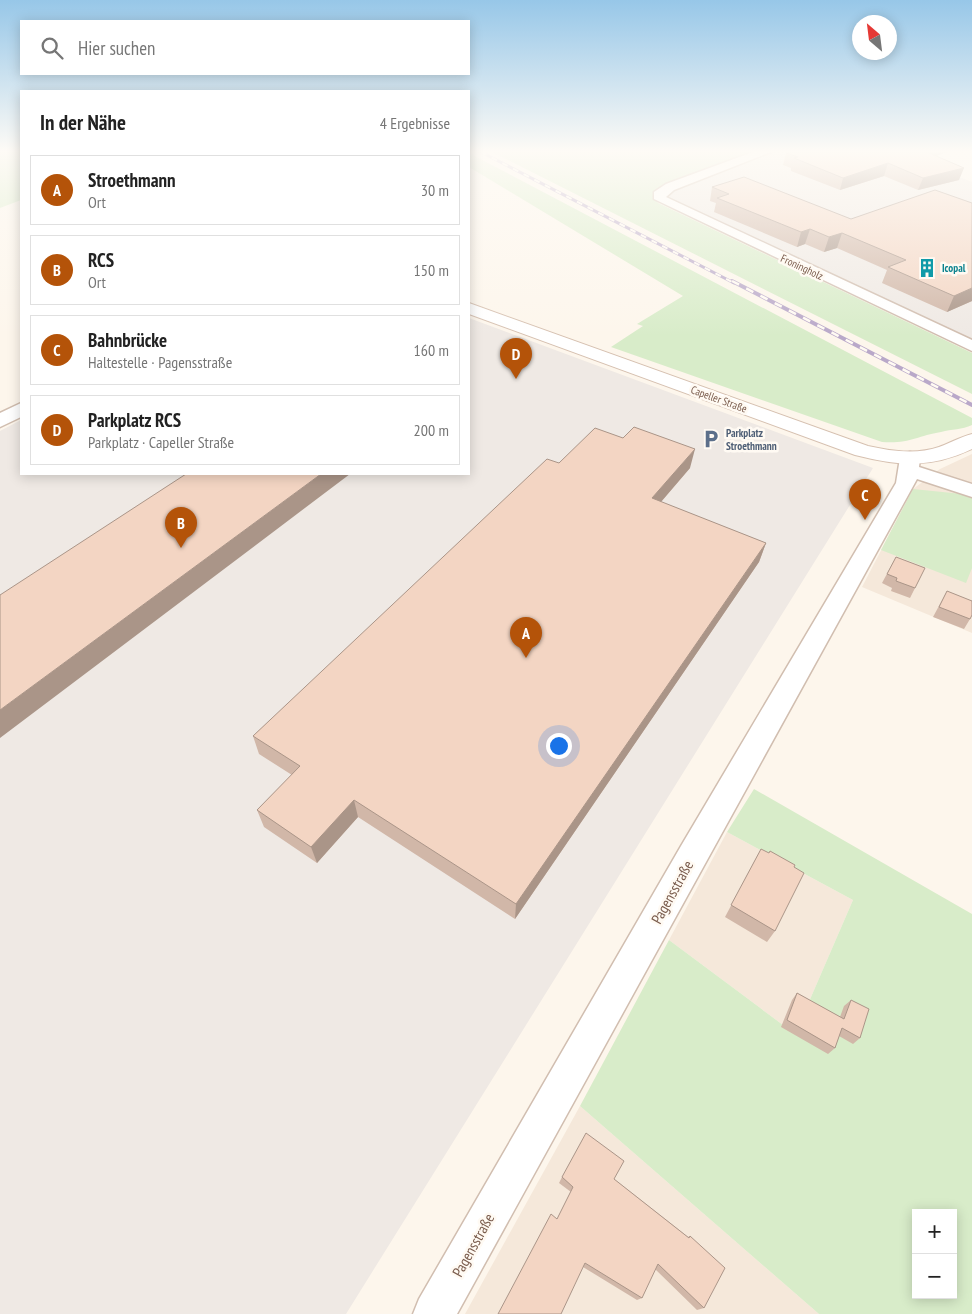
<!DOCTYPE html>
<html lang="de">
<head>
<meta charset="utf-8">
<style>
  body { margin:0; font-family:"PT Sans Narrow",sans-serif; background:#f2f2f2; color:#222 }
  .controls { position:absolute; right:15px; bottom:15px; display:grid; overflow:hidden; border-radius:0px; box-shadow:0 2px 12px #0003 }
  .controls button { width:45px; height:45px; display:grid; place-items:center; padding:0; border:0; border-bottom:1px solid #e0e0e0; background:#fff; color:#222; font:25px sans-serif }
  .compass { position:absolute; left:852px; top:15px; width:45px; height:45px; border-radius:50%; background:#fff; box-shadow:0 2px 12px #0003; rotate:332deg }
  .you { position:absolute; left:558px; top:745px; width:18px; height:18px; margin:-12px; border:4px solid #fff; border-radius:50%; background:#1a73e8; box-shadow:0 0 0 8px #1a73e833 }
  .badge { display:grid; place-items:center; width:32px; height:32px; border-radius:50%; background:#b45309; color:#fff; font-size:16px; font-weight:700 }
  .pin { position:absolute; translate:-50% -41px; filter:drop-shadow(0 1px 2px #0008) }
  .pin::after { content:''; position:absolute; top:26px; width:18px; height:15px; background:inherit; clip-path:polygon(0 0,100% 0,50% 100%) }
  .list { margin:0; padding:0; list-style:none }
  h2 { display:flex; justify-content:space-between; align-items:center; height:65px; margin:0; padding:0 20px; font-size:21px }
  h2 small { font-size:16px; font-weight:400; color:#767676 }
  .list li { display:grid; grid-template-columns:32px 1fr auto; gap:15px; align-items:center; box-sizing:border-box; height:70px; margin:0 10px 10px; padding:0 10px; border:1px solid #e0e0e0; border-radius:0px }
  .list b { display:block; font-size:19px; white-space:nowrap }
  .list p { margin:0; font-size:16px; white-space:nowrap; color:#767676 }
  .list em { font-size:16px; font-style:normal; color:#767676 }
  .icon { flex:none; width:28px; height:28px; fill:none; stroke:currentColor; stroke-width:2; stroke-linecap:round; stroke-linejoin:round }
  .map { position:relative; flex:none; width:972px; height:1314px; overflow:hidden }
  .search { position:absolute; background:#fff; box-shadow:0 2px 12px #0003; left:20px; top:20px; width:450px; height:55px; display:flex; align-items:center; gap:12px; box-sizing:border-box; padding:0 18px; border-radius:0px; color:#767676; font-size:19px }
  .panel { position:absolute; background:#fff; box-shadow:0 2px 12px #0003; left:20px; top:90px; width:450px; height:385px; border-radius:0px }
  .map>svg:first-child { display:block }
  .residential { fill:#f5e8da }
  .industrial { fill:#efe9e4 }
  .green { fill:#d8ecc9; fill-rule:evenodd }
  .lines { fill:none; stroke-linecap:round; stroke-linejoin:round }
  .street-casing { stroke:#d1beb0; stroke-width:3 }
  .secondary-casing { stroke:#d6c0b0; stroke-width:2 }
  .street { fill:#fff; fill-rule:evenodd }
  .secondary { fill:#fff; fill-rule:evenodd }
  .rail-far1-casing { stroke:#b9a8c9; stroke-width:3 }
  .rail-casing { stroke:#b9a8c9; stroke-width:4 }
  .rail-far1 { stroke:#fffaf3; stroke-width:2; stroke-dasharray:6; stroke-linecap:butt }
  .rail { stroke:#fffaf3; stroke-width:2.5; stroke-dasharray:8; stroke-linecap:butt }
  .wall { fill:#d1b7a8 }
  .shaded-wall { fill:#aa9588 }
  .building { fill:#f3d5c3; stroke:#aa9588 }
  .labels { text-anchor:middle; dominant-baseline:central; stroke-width:5; stroke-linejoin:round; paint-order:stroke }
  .far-street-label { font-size:11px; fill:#7a5c4d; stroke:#fffaf3 }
  .far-culture-label { font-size:11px; font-weight:bold; fill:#0d838f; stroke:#fffaf3; text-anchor:start }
  .far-service-label { font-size:11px; font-weight:bold; fill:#4e5e75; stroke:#fffaf3; text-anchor:start }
  .near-street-label { font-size:15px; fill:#7a5c4d; stroke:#fffaf3 }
</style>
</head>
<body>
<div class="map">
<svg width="972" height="1314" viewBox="0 0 972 1314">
  <rect width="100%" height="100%" fill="#fdf6ec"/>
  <!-- residential -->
  <path class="residential" d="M 972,454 L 972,633 L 862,587 L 913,489 L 940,469 Z
    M 727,832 L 853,900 L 795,1034 L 669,940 Z
    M 580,1106 L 819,1314 L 465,1314 Z"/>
  <!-- industrial -->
  <path class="industrial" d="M 773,152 L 896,152 L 972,182 L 972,342 L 672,200 L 667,196 L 675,189 Z
    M 469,318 L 873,468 L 346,1314 L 0,1314 L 0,431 L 21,420 L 21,474 L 469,474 Z"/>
  <!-- green -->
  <path class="green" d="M 0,152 L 21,152 L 21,200 L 0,208 Z
    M 492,152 L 757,152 L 665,185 L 656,190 L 653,195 L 658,203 L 972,353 L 972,394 Z
    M 469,153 L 972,418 L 972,425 C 962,430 952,429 941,432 C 917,436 909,444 882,442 L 611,347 L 643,326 L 637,324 L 683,296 L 469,167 Z
    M 913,489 L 972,495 L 972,568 L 966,583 L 881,550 Z
    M 754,789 L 972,914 L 972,1314 L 819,1314 L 580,1106 L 669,940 L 795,1034 L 853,900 L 727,832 ZM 916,1213 L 953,1213 L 953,1295 L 916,1295 Z"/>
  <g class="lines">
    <!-- street casing -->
    <g class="street-casing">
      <path id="street" d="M 753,152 L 771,152 L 674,190 L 666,197 L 972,340 L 972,351 L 654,199 L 654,192 L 666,184 Z
        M 21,403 L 21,417 L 0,427 L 0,413 Z
        M 910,452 L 917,454 L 920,458 L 919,467 L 972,484 L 972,497 L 917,479 L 457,1314 L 413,1314 L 419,1299 L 681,846 L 896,483 L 900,458 L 903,454 Z"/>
    </g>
    <!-- secondary casing -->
    <g class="secondary-casing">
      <path id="secondary" d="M 469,303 L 868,446 C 891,451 916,455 939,447 C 950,443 960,437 972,434 L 972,449 C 930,469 898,466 855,455 L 469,314 Z"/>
    </g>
    <!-- street -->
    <use href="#street" class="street"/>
    <!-- secondary -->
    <use href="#secondary" class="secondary"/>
    <!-- rail-far1 casing -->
    <g class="rail-far1-casing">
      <path id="rail-far1" d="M 481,152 L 734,283"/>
    </g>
    <!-- rail casing -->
    <g class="rail-casing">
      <path id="rail" d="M 732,281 L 972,405"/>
    </g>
    <!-- rail-far1 -->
    <use href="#rail-far1" class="rail-far1"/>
    <!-- rail -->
    <use href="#rail" class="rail"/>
  </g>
  <!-- wall -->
  <path class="wall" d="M 788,152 L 946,152 L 936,156 L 959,180 L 918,190 L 884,176 L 840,190 L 791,171 L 791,168 L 783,165 L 786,153 Z
    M 712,187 L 851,219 L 972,203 L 972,301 L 947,312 L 882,283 L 887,270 L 837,248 L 824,252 L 805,244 L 797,247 L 714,212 L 716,203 L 710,201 Z
    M 559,463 L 690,468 L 661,502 L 766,543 L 759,562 L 515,919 L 358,817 L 317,863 L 264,827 L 257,810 L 292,775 L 259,754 L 253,736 Z
    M 896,557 L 915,588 L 910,598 L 891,591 L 892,588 L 882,583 Z
    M 947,591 L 970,619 L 964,629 L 933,617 Z
    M 761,849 L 794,867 L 775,931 L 767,942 L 725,917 Z
    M 797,993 L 840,1017 L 844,1006 L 851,1000 L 860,1038 L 853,1044 L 839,1036 L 835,1048 L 828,1054 L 781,1027 L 792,1000 Z
    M 562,1177 L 614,1179 L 688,1237 L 690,1236 L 704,1308 L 697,1310 L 655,1269 L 642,1298 L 637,1300 L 583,1267 L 557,1219 L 571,1192 L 559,1183 Z"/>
  <!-- shaded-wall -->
  <path class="shaded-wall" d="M 924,152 L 946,152 L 920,163 Z
    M 888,163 L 884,176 L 840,190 L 843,178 Z
    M 964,168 L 959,180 L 918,190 L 923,178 Z
    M 810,229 L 805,244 L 797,247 L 801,232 Z
    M 842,233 L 837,248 L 824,252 L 829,237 Z
    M 972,288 L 972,301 L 947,312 L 954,296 Z
    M 695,449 L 690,468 L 648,517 L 652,498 Z
    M 321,474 L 350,474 L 0,738 L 0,710 Z
    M 766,543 L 759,562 L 515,919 L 516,904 Z
    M 354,800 L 358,817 L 317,863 L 311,847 Z"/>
  <!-- building -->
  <path class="building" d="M 788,152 L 927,152 L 964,168 L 923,178 L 888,163 L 843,178 L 794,158 L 798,157 L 786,153 Z
    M 744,177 L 851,219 L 935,190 L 972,203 L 972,288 L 954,296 L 888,267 L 906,260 L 842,233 L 829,237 L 810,229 L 801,232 L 717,198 L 729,194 L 712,187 Z
    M 634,427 L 695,449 L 652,498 L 766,543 L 516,904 L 354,800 L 311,847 L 257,810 L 300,766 L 253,736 L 547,459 L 559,463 L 595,428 L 623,438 Z
    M 186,474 L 321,474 L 0,710 L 0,595 Z
    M 896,557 L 925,568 L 915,588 L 896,581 L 897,578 L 887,574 Z
    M 947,591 L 972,601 L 972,615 L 970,619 L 939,607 Z
    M 761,849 L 769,853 L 770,851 L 795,865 L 794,867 L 804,873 L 775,931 L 731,905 Z
    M 797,993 L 844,1019 L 851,1000 L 869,1009 L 860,1038 L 842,1028 L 835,1048 L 787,1020 Z
    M 586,1133 L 624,1161 L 614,1179 L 689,1238 L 690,1236 L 725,1268 L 704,1308 L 658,1264 L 642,1298 L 585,1263 L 561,1314 L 498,1314 L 551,1214 L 557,1219 L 573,1187 L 562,1177 Z"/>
  <!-- sky -->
  <linearGradient id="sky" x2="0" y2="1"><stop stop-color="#97c7e8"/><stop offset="0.45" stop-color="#fefbf6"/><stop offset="1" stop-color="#fefbf6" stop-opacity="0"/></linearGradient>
  <rect width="972" height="336" fill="url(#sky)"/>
  <!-- icons -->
  <defs>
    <g id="building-bare" transform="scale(1.5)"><path d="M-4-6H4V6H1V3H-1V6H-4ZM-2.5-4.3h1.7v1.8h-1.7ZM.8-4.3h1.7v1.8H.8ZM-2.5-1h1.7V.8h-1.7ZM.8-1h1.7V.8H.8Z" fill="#0f9aa8" stroke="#fffaf3" stroke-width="2.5" paint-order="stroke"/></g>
    <g id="parking-bare" transform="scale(1.5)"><path d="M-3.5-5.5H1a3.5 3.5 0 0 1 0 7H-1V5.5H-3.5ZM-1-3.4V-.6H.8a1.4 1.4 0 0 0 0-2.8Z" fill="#5c6f8a" stroke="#fffaf3" stroke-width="2.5" paint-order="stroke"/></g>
  </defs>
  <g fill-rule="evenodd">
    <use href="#building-bare" x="927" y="268"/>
    <use href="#parking-bare" x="711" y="439"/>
  </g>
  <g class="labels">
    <!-- far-street labels -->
    <g class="far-street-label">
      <text transform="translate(802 267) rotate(25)">Froningholz</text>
      <text transform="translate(719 399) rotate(20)">Capeller Straße</text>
    </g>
    <!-- far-culture labels -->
    <g class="far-culture-label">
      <text x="942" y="268">Icopal</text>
    </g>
    <!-- far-service labels -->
    <g class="far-service-label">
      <text x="726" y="433">Parkplatz<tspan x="726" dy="13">Stroethmann</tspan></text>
    </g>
    <!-- near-street labels -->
    <g class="near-street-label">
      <text transform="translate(672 892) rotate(-61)">Pagensstraße</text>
      <text transform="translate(473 1245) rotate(-61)">Pagensstraße</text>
    </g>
  </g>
</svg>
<div class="controls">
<button>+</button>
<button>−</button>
</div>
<svg class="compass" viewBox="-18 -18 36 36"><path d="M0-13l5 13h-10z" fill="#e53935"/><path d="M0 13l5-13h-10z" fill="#767676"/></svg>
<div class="you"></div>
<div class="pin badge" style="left:526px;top:658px">A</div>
<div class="pin badge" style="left:181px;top:548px">B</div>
<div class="pin badge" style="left:865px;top:520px">C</div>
<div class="pin badge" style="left:516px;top:379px">D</div>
<div class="search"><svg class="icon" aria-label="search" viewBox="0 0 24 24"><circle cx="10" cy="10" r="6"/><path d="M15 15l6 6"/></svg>Hier suchen</div>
<section class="panel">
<h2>In der Nähe<small>4 Ergebnisse</small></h2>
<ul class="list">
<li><span class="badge">A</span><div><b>Stroethmann</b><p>Ort</p></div><em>30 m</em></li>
<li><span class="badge">B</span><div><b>RCS</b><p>Ort</p></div><em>150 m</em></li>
<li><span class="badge">C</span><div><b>Bahnbrücke</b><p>Haltestelle · Pagensstraße</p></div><em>160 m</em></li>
<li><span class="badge">D</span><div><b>Parkplatz RCS</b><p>Parkplatz · Capeller Straße</p></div><em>200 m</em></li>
</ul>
</section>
</div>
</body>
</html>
